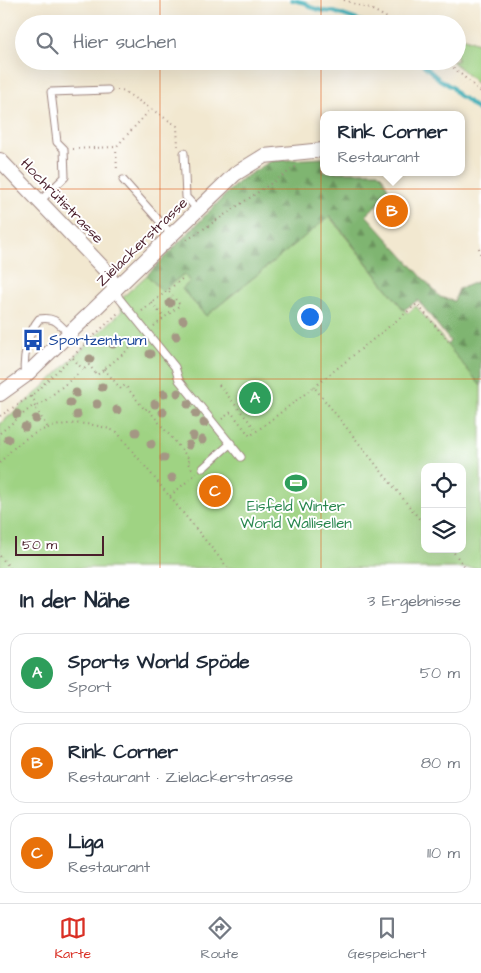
<!DOCTYPE html>
<html lang="de">
<head>
<meta charset="utf-8">
<style>
  body { margin:0; font-family:"Architects Daughter",sans-serif; background:#f2f2f3; color:#1f2937 }
  .controls { position:absolute; right:15px; bottom:15px; display:grid; overflow:hidden; border-radius:10px; box-shadow:0 5px 20px #0002 }
  .controls button { width:45px; height:45px; display:grid; place-items:center; padding:0; border:0; border-bottom:1px solid #e0e1e3; background:#fff; color:#1f2937; font:25px sans-serif }
  .scale { position:absolute; left:15px; bottom:12px; width:89px; box-sizing:border-box; padding-left:5px; border:2px solid #4a1f2b; border-top:0; font-size:14px; line-height:18px; white-space:nowrap; color:#4a1f2b; -webkit-text-stroke:4px #fff; paint-order:stroke }
  .you { position:absolute; left:309px; top:316px; width:18px; height:18px; margin:-12px; border:4px solid #fff; border-radius:50%; background:#1a73e8; box-shadow:0 0 0 8px #1a73e833 }
  .badge { display:grid; place-items:center; width:32px; height:32px; border-radius:50%; background:#d93025; color:#fff; font-size:16px; font-weight:700 }
  .pin { position:absolute; translate:-50% -50%; border:2px solid #fff; box-shadow:0 1px 5px #0006 }
  .popup { position:absolute; left:320px; top:111px; width:145px; height:65px; box-sizing:border-box; display:grid; place-content:center; border-radius:10px; background:#fff; filter:drop-shadow(0 1px 4px #0005); font-size:16px; white-space:nowrap; color:#747a83 }
  .popup b { font-size:19px; color:#1f2937 }
  .popup::after { content:''; position:absolute; left:50%; top:100%; margin-left:-10px; border:10px solid transparent; border-top-color:#fff }
  .list { margin:0; padding:0; list-style:none }
  h2 { display:flex; justify-content:space-between; align-items:center; height:65px; margin:0; padding:0 20px; font-size:21px }
  h2 small { font-size:16px; font-weight:400; color:#747a83 }
  .list li { display:grid; grid-template-columns:32px 1fr auto; gap:15px; align-items:center; box-sizing:border-box; height:80px; margin:0 10px 10px; padding:0 10px; border:1px solid #e0e1e3; border-radius:15px }
  .list b { display:block; font-size:19px; white-space:nowrap }
  .list p { margin:0; font-size:16px; white-space:nowrap; color:#747a83 }
  .list em { font-size:16px; font-style:normal; color:#747a83 }
  .icon { flex:none; width:28px; height:28px; fill:none; stroke:currentColor; stroke-width:2; stroke-linecap:round; stroke-linejoin:round }
  .map { position:relative; flex:none; width:481px; height:568px; overflow:hidden }
  .search { position:absolute; background:#fff; box-shadow:0 5px 20px #0002; left:15px; right:15px; top:15px; height:55px; display:flex; align-items:center; gap:12px; box-sizing:border-box; padding:0 18px; border-radius:28px; color:#747a83; font-size:19px }
  .sheet { height:335px; background:#fff }
  nav { display:flex; justify-content:space-around; align-items:center; box-sizing:border-box; height:70px; border-top:1px solid #e0e1e3; background:#fff; font-size:14px; color:#747a83 }
  nav a { display:grid; justify-items:center; gap:2px }
  nav .on { color:#d93025 }
  .map>svg:first-child { display:block }
  .grass { fill:#9fd383; stroke:#747957; fill-rule:evenodd }
  .forest { fill:url(#forest-firs); stroke:#646a4e }
  .lines { fill:none; stroke-linecap:round; stroke-linejoin:round }
  .stream { stroke:#3cadb6; stroke-width:4 }
  .lane-casing { stroke:#9e847e; stroke-width:9 }
  .street-casing { stroke:#9e847e; stroke-width:16 }
  .path { stroke:#9e847e; stroke-width:2; stroke-dasharray:1 4; stroke-linecap:butt }
  .lane { stroke:#fff; stroke-width:7 }
  .street { stroke:#fff; stroke-width:14 }
  .tree { fill:#a49784 }
  .grid { fill:none; stroke:#e0560e; stroke-width:1; stroke-opacity:0.55 }
  .labels { text-anchor:middle; dominant-baseline:central; stroke-width:4; stroke-linejoin:round; paint-order:stroke }
  .street-label { font-size:15px; fill:#4a1f2b; stroke:#fff }
  .transit-label { font-size:15px; fill:#164399; stroke:#fff; text-anchor:start }
  .leisure-label { font-size:15px; fill:#27864d; stroke:#fff }
</style>
</head>
<body>
<div class="map">
<svg width="481" height="568" viewBox="0 0 481 568">
  <defs>
    <pattern id="forest-firs" width="22" height="20" patternUnits="userSpaceOnUse" patternTransform="scale(1.25)"><rect width="22" height="20" fill="#7fb571"/><path d="M5 1l3.5 6h-7zM16 11l3.5 6h-7z" fill="#6a935d"/></pattern>
  </defs>
  <rect width="100%" height="100%" fill="#fff"/>
  <filter id="ink" filterUnits="userSpaceOnUse"><feTurbulence type="fractalNoise" baseFrequency=".02" numOctaves="2"/><feDisplacementMap in="SourceGraphic" scale="10" xChannelSelector="R" yChannelSelector="G"/><feConvolveMatrix kernelMatrix="1 2 1 2 8 2 1 2 1" color-interpolation-filters="sRGB"/></filter>
  <filter id="wash" filterUnits="userSpaceOnUse"><feTurbulence type="fractalNoise" baseFrequency=".0096" numOctaves="4" result="noise"/><feDisplacementMap in="SourceGraphic" scale="20" xChannelSelector="R" yChannelSelector="G"/><feGaussianBlur stdDeviation="1.12" result="paint"/><feColorMatrix in="noise" values="0 0 0 0 0 0 0 0 0 0 0 0 0 0 0 0 0 1.4 0 .05"/><feComposite in="paint" operator="in"/></filter>
  <g filter="url(#wash)">
    <rect width="100%" height="100%" fill="#f2e8d0"/>
    <!-- grass -->
    <path class="grass" d="M 457,35 L 481,44 L 481,87 L 452,61 L 457,61 Z
      M 329,216 L 404,310 L 408,313 L 416,306 L 481,386 L 481,568 L 0,568 L 0,424 L 40,390 L 122,311 L 120,304 L 124,296 L 147,275 L 162,291 L 184,274 L 190,282 L 182,289 L 206,316 ZM 425,467 L 462,467 L 462,549 L 425,549 Z"/>
    <!-- forest -->
    <path class="forest" d="M 323,158 L 323,172 L 378,172 L 382,176 L 390,192 L 366,215 L 440,297 L 454,301 L 459,289 L 481,280 L 481,386 L 447,345 L 450,341 L 418,300 L 404,310 L 330,216 L 206,316 L 182,289 L 190,282 L 184,274 L 162,291 L 147,275 L 239,181 L 271,161 Z"/>
    <g class="lines">
      <!-- stream -->
      <path class="stream" d="M 292,0 L 306,3 L 310,7 L 323,11 L 334,12 L 369,24
        M 419,61 L 440,80 L 452,87 L 459,96 L 464,98 L 481,113"/>
    </g>
  </g>
  <g filter="url(#ink)">
    <g class="lines">
      <!-- lane casing -->
      <g class="lane-casing">
        <path id="lane" d="M 184,153 L 186,197 L 198,210
          M 123,180 L 172,235
          M 40,201 L 65,177 L 64,149 L 57,142 L 51,92 L 108,90
          M 115,289 L 119,298 L 175,367 L 179,380 L 241,457
          M 25,376 C 22,360 28,332 39,319 C 55,316 59,324 69,334
          M 203,468 L 231,443"/>
      </g>
      <!-- street casing -->
      <g class="street-casing">
        <path id="street" d="M 0,160 L 108,273 L 115,289
          M 0,394 L 25,376 L 235,174 L 264,156 L 323,150"/>
      </g>
      <!-- path -->
      <path class="path" d="M 344,0 L 375,11 L 397,24
        M 446,61 L 481,92
        M 117,90 L 122,90 L 177,126 L 178,146
        M 116,147 L 117,172
        M 73,149 L 116,147 L 151,109
        M 187,240 L 297,166
        M 479,248 L 481,257
        M 152,303 L 164,318
        M 142,311 L 183,278
        M 154,326 L 180,305 L 168,290
        M 73,358 L 83,370
        M 104,369 L 121,389 L 125,385 L 145,410 L 147,408 L 190,460 L 187,462 L 193,470
        M 219,385 L 257,431
        M 314,387 L 417,304 L 448,341
        M 31,396 L 38,406
        M 36,409 L 48,428
        M 0,416 L 31,396 L 118,313
        M 222,419 L 231,412 L 250,436 L 314,387 L 425,526
        M 0,433 L 34,405 L 36,408 L 89,365 L 97,375 L 140,340
        M 0,463 C 29,425 74,414 117,432 L 228,568
        M 170,496 L 197,473
        M 451,549 L 466,568
        M 0,556 L 10,568"/>
      <!-- lane -->
      <use href="#lane" class="lane"/>
      <!-- street -->
      <use href="#street" class="street"/>
    </g>
    <!-- trees -->
    <g class="tree">
      <circle cx="170" cy="303" r="4.5"/>
      <circle cx="183" cy="320" r="4.5"/>
      <circle cx="176" cy="336" r="4.5"/>
      <circle cx="113" cy="344" r="4.5"/>
      <circle cx="150" cy="354" r="4.5"/>
      <circle cx="90" cy="359" r="4.5"/>
      <circle cx="102" cy="387" r="4.5"/>
      <circle cx="76" cy="393" r="4.5"/>
      <circle cx="178" cy="393" r="4.5"/>
      <circle cx="164" cy="394" r="4.5"/>
      <circle cx="70" cy="403" r="4.5"/>
      <circle cx="97" cy="404" r="4.5"/>
      <circle cx="155" cy="404" r="4.5"/>
      <circle cx="188" cy="404" r="4.5"/>
      <circle cx="117" cy="410" r="4.5"/>
      <circle cx="163" cy="412" r="4.5"/>
      <circle cx="17" cy="414" r="4.5"/>
      <circle cx="196" cy="414" r="4.5"/>
      <circle cx="77" cy="415" r="4.5"/>
      <circle cx="36" cy="419" r="4.5"/>
      <circle cx="204" cy="423" r="4.5"/>
      <circle cx="25" cy="427" r="4.5"/>
      <circle cx="136" cy="432" r="4.5"/>
      <circle cx="193" cy="436" r="4.5"/>
      <circle cx="8" cy="439" r="4.5"/>
      <circle cx="202" cy="440" r="4.5"/>
      <circle cx="151" cy="444" r="4.5"/>
      <circle cx="189" cy="445" r="4.5"/>
      <circle cx="164" cy="458" r="4.5"/>
      <circle cx="172" cy="478" r="4.5"/>
    </g>
  </g>
  <!-- grid -->
  <path class="grid" d="M 160,0 L 160,24M 321,0 L 321,24M 160,61 L 160,568M 321,61 L 321,568M 0,189 L 481,189M 0,379 L 481,379"/>
  <!-- icons -->
  <defs>
    <g id="bus-bare" transform="scale(1.725)"><path d="M-5-6H5V4H4V6H2V4H-2V6H-4V4H-5ZM-3.5-4V0h7V-4ZM-3.5 1.2v1.5H-2V1.2ZM2 1.2v1.5H3.5V1.2Z" fill="#1a4fb4" stroke="#fff" stroke-width="2.5" paint-order="stroke"/></g>
    <g id="stadium-bare" transform="scale(1.725)"><path d="M0-5a6.5 5 0 1 0 0 10a6.5 5 0 1 0 0-10ZM-3.5-1.8h7v3.6h-7Z" fill="#2e9e5b" stroke="#fff" stroke-width="2.5" paint-order="stroke"/></g>
  </defs>
  <g fill-rule="evenodd">
    <use href="#bus-bare" x="33" y="340"/>
    <use href="#stadium-bare" x="296" y="483"/>
  </g>
  <g class="labels">
    <!-- street labels -->
    <g class="street-label">
      <text transform="translate(62 201) rotate(46)">Hochrütistrasse</text>
      <text transform="translate(142 242) rotate(-44)">Zielackerstrasse</text>
    </g>
    <!-- transit labels -->
    <g class="transit-label">
      <text x="49" y="340">Sportzentrum</text>
    </g>
    <!-- leisure labels -->
    <g class="leisure-label">
      <text x="296" y="506">Eisfeld Winter<tspan x="296" dy="17">World Wallisellen</tspan></text>
    </g>
  </g>
</svg>
<div class="controls">
<button><svg class="icon" aria-label="locate" viewBox="0 0 24 24"><circle cx="12" cy="12" r="6"/><path d="M12 2v4M12 18v4M2 12h4M18 12h4"/></svg></button>
<button><svg class="icon" aria-label="layers" viewBox="0 0 24 24"><path d="M12 4l9 5-9 5-9-5zM3 14l9 5 9-5"/></svg></button>
</div>
<div class="scale">50 m</div>
<div class="you"></div>
<div class="pin badge" style="left:255px;top:398px;background:#2e9e5b">A</div>
<div class="pin badge" style="left:392px;top:211px;background:#e8710a">B</div>
<div class="popup"><b>Rink Corner</b>Restaurant</div>
<div class="pin badge" style="left:215px;top:491px;background:#e8710a">C</div>
<div class="search"><svg class="icon" aria-label="search" viewBox="0 0 24 24"><circle cx="10" cy="10" r="6"/><path d="M15 15l6 6"/></svg>Hier suchen</div>
</div>
<section class="sheet">
<h2>In der Nähe<small>3 Ergebnisse</small></h2>
<ul class="list">
<li><span class="badge" style="background:#2e9e5b">A</span><div><b>Sports World Spöde</b><p>Sport</p></div><em>50 m</em></li>
<li><span class="badge" style="background:#e8710a">B</span><div><b>Rink Corner</b><p>Restaurant · Zielackerstrasse</p></div><em>80 m</em></li>
<li><span class="badge" style="background:#e8710a">C</span><div><b>Liga</b><p>Restaurant</p></div><em>110 m</em></li>
</ul>
</section>
<nav>
<a class="on"><svg class="icon" aria-label="map" viewBox="0 0 24 24"><path d="M3 6l6-2 6 2 6-2v14l-6 2-6-2-6 2zM9 4v14M15 6v14"/></svg>Karte</a>
<a><svg class="icon" aria-label="directions" viewBox="0 0 24 24"><path d="M12 3l9 9-9 9-9-9zM9 14v-3h6M13 9l2 2-2 2"/></svg>Route</a>
<a><svg class="icon" aria-label="saved" viewBox="0 0 24 24"><path d="M7 4h10v16l-5-4-5 4z"/></svg>Gespeichert</a>
</nav>
</body>
</html>
